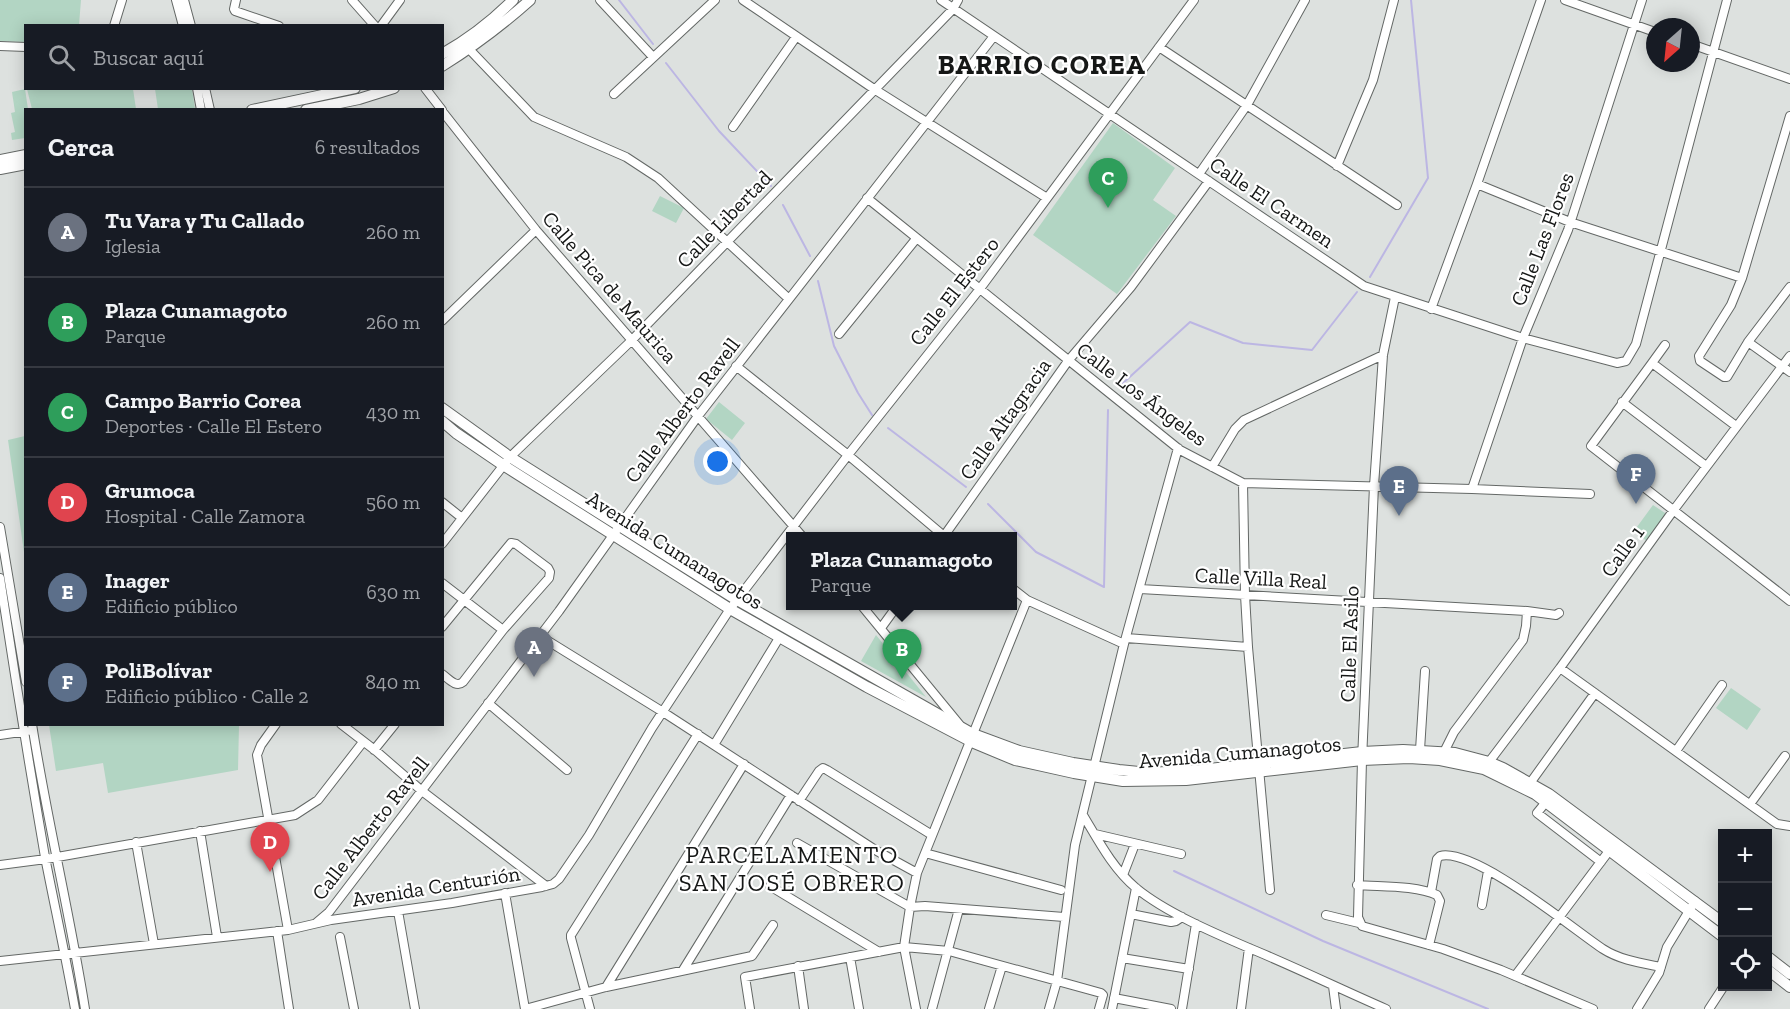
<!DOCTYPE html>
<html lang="es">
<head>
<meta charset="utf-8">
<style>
  body { margin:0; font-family:"Zilla Slab",serif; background:#20242c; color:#f1f3f6 }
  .controls { position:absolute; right:18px; bottom:18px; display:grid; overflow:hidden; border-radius:0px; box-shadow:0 3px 15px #0003 }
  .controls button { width:54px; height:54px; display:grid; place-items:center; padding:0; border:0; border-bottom:2px solid #363941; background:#171b24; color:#f1f3f6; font:30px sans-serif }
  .compass { position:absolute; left:1646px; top:18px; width:54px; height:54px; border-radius:50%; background:#171b24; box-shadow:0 3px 15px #0003; rotate:207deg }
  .you { position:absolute; left:718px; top:462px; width:21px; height:21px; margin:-15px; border:4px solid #fff; border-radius:50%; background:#1a73e8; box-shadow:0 0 0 9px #1a73e833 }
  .badge { display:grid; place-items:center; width:39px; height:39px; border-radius:50%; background:#b45309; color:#fff; font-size:20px; font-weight:700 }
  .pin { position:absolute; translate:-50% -50px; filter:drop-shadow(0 2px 3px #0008) }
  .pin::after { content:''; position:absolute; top:32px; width:21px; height:18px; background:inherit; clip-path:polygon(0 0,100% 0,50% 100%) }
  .popup { position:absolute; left:786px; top:532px; width:231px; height:78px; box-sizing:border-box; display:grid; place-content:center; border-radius:0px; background:#171b24; filter:drop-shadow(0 2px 4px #0005); font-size:20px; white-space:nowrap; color:#9ea1a6 }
  .popup b { font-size:22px; color:#f1f3f6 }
  .popup::after { content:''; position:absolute; left:50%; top:100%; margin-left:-12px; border:12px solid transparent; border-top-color:#171b24 }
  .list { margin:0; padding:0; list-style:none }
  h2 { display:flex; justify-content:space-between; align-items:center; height:78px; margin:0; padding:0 24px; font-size:26px }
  h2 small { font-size:20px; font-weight:400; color:#9ea1a6 }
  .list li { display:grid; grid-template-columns:39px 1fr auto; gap:18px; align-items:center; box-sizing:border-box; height:90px; padding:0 24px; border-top:2px solid #363941 }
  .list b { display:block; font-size:22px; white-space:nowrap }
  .list p { margin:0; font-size:20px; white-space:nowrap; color:#9ea1a6 }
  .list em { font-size:20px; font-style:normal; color:#9ea1a6 }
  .icon { flex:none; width:33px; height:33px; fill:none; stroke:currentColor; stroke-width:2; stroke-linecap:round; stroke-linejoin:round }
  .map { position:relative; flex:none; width:1790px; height:1009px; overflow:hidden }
  .search { position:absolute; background:#171b24; box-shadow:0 3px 15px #0003; left:24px; top:24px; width:420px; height:66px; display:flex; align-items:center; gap:15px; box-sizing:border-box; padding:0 21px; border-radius:0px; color:#9ea1a6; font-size:22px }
  .panel { position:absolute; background:#171b24; box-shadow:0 3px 15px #0003; left:24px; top:108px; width:420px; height:618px; border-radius:0px }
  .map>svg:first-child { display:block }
  .green { fill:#b2d5c3 }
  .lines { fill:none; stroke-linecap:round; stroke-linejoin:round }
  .stream { stroke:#bcb6e3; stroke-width:2 }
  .minor-casing { stroke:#646866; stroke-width:10 }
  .tertiary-casing { stroke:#646866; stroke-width:12 }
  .minor { stroke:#fff; stroke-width:8 }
  .tertiary { stroke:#fff; stroke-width:10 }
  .labels { text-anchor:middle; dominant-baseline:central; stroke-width:4.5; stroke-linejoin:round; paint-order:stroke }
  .street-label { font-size:21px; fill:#151716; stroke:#fff }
  .quarter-label { font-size:24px; letter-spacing:1.5px; fill:#151716; stroke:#fff }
  .district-label { font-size:27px; font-weight:bold; letter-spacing:1.5px; fill:#151716; stroke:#fff }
</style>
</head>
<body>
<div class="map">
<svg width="1790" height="1009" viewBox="0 0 1790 1009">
  <rect width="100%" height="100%" fill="#dde1df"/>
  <!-- green -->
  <path class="green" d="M 0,0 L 81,0 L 79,25 L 26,26 L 25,42 L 0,41 Z
    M 25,89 L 28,109 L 26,110 L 25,138 L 12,140 L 11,133 L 15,132 L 11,113 L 15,112 L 12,92 Z
    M 27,89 L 133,89 L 136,109 L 32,109 Z
    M 155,89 L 192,89 L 195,109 L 158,109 Z
    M 1113,123 L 1175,168 L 1153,200 L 1176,216 L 1117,294 L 1033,235 Z
    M 660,196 L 684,208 L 676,223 L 652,211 Z
    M 719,402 L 745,423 L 732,440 L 706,419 Z
    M 25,436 L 26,436 L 25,559 L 8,440 Z
    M 1653,505 L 1668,515 L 1648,542 L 1634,531 Z
    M 876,635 L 926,697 L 861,661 Z
    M 1731,688 L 1761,709 L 1747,730 L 1716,708 Z
    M 49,725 L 239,725 L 238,770 L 108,793 L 103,763 L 56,771 Z"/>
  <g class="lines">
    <!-- stream -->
    <path class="stream" d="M 619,0 L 653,44
      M 666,63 L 719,131 L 771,186
      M 783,205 L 810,256
      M 1370,277 L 1428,178 L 1411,0
      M 818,281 L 834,346 L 858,393 L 872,415
      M 1122,384 L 1190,322 L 1243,343 L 1312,350 L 1357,292
      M 888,428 L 966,487
      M 988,504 L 1036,552 L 1104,587 L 1108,410
      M 1174,871 L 1323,941 L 1488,1009"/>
    <!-- minor casing -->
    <g class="minor-casing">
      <path id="minor" d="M 176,0 L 183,26
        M 184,0 L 191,26
        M 236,0 L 234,9 L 235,11 L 279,26
        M 352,0 L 375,26
        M 600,0 L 653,57
        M 743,0 L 874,89 L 1047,198
        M 941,0 L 1364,286 L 1523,338 L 1617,363 L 1626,361 L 1636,344 L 1727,0
        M 1565,0 L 1655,32
        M 114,26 L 122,0
        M 381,26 L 400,0
        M 1691,44 L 1790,79
        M 0,46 L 26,47
        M 1159,47 L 1397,205
        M 469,49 L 534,117 L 626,157 L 658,178 L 789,299
        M 197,88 L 201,110
        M 205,88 L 210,110
        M 425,88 L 442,110
        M 614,94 L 715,0
        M 442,111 L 536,230 L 802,536
        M 1790,116 L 1742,278 L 1731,305 L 1699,356 L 1700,361 L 1724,377 L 1727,377 L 1748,342 L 1790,287
        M 733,127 L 796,37
        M 1337,166 L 1373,80 L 1394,0
        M 1199,174 L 1247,105 L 1305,0
        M 1477,184 L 1570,222 L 1742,278
        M 867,198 L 1180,450 L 1243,483 L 1472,489 L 1590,494
        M 1395,297 L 1383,355 L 1374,486 L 1362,760 L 1358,917 L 1362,926 L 1443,949 L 1501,970 L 1593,1009
        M 1431,309 L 1477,184 L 1541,0
        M 442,321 L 536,230
        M 839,334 L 916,239
        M 1748,342 L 1790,372
        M 1652,363 L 1665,345
        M 736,366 L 848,455 L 944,536
        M 1622,402 L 1706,466
        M 1736,426 L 1652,363 L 1591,446 L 1790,601
        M 1212,467 L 1235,429 L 1244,420 L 1383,355
        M 1243,483 L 1245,595 L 1248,647 L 1270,890
        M 1472,489 L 1523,338 L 1568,230 L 1642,0
        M 442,502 L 462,518
        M 0,527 L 26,682
        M 944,536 L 1068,361 L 1131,287 L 1209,181
        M 442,544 L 510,457 L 631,341 L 953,9 L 958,0
        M 0,578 C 14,671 29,764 45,857 C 55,908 66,958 75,1009
        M 442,583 L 503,630
        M 1013,589 L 1027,600 L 1124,644
        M 1140,589 L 1527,611 L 1556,615 L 1559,613
        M 862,606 L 959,724
        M 442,627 L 511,543 L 516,544 L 548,568 L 550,572 L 549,578 L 503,630 L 463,682 C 456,688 449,679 442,674
        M 881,628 L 897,606
        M 540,636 L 663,712 L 877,851 L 917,873
        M 1126,638 L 1248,647
        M 1560,668 L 1777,824 L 1790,826
        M 488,703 L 567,770
        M 32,724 C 47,820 70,914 85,1009
        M 276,724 L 261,745 L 257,755 L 288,930
        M 341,724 L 376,751 L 422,791 L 546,886
        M 0,735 L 27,731
        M 714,745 L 779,638
        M 374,750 L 395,724
        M 1420,750 L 1425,671
        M 1676,751 L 1722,685
        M 1442,756 L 1454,732 L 1523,640 L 1526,626 L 1527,611
        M 1486,766 L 1560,668 L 1673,511 L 1790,356
        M 1528,786 L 1595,693
        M 799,801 L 819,771 L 823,768 L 827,770 L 932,835
        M 1546,802 L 1537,813 L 1601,862
        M 1750,804 L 1785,756
        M 1083,815 C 1098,840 1113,869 1136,888 C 1165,912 1214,933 1249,948 C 1295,967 1340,989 1386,1009
        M 200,831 L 217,937
        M 1095,834 L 1181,854
        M 136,842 L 154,944
        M 797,843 L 910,907 L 925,906 L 1064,917
        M 925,853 L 1061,890
        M 0,865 L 46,859 L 295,815 L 318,800 L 363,742
        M 1123,875 L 1135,844
        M 1357,885 C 1381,887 1415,885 1437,895 L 1440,901 L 1429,945
        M 770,886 L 879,952
        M 1431,892 L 1437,859 L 1440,856 C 1474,847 1573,929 1603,949 C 1620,960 1641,963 1661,967
        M 505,893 L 525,1009
        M 1482,905 L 1488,871
        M 398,911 L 415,1009
        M 1131,914 L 1171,922 L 1176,921 L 1182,917
        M 1326,915 L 1359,923
        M 316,923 L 329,912 L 559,611 L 698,416 L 994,36
        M 277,931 L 289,1009
        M 340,937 L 354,1009
        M 850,957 L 859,1009
        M 1122,958 L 1189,969
        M 0,961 L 288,930 L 331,920 L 452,903 L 542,887 L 553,884 L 559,879 L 589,835 L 652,728 L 730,609 L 848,455 L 979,290 L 1194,0
        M 798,966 L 804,1009
        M 683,970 L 791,795
        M 1515,976 L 1612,847
        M 1333,986 L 1336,1009
        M 606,987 L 744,764
        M 1114,998 L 1171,1009
        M 525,1009 L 606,987 L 752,956 L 773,925
        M 590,1009 L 571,938 L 571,935 L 698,734
        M 750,1009 L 745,977 L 904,947 L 949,951 L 1101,993 L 1103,995 L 1099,1009
        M 916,1009 L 904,947 L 910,907 L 917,873 L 1027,600
        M 932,1009 L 959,909
        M 989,1009 L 1002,966
        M 1049,1009 L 1057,981 L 1075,845 L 1124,644 L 1178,448
        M 1112,1009 L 1136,888
        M 1182,1009 L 1196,924
        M 1241,1009 L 1249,948
        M 1637,1009 L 1659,973 L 1667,947 L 1695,901
        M 1709,1009 L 1724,986"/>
    </g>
    <!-- tertiary casing -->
    <g class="tertiary-casing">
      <path id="tertiary" d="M 442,54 C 469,39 492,21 513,0
        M 442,66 C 474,46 502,25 530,0
        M 252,110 L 355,88
        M 306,110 L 359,99 L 394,88
        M 0,160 L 26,155
        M 0,169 L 26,164
        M 442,408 L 510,457 L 737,600 L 973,734 L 1019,751 L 1073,763 L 1119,770 L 1149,773 L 1200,770 L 1362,752 L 1403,750 L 1455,753 L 1489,762 L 1503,768 L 1549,794 L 1722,922
        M 442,421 L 456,433 L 503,465 L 730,609 L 867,687 L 974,743 L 1015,760 L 1074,773 L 1123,781 L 1186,780 L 1362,760 L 1409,758 L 1440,760 L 1484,769 L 1535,794 L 1722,936
        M 1768,957 L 1790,974
        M 1768,970 L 1790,987"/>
    </g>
    <!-- minor -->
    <use href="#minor" class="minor"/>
    <!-- tertiary -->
    <use href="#tertiary" class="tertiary"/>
  </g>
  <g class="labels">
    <!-- street labels -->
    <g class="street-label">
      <text transform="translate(1272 202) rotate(34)">Calle El Carmen</text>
      <text transform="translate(724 219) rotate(-46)">Calle Libertad</text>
      <text transform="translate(1542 239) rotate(-69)">Calle Las Flores</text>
      <text transform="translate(610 287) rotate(49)">Calle Pica de Maurica</text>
      <text transform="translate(954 291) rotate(-52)">Calle El Estero</text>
      <text transform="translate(1142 394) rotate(37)">Calle Los Ángeles</text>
      <text transform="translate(682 410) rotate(-53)">Calle Alberto Ravell</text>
      <text transform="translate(1005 419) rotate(-55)">Calle Altagracia</text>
      <text transform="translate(675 550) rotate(32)">Avenida Cumanagotos</text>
      <text transform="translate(1622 551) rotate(-54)">Calle 1</text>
      <text transform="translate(1261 578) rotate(3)">Calle Villa Real</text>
      <text transform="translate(1349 644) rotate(-88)">Calle El Asilo</text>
      <text transform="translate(1240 752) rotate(-5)">Avenida Cumanagotos</text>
      <text transform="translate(370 828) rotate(-52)">Calle Alberto Ravell</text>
      <text transform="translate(436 886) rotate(-9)">Avenida Centurión</text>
    </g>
    <!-- quarter labels -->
    <g class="quarter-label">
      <text x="792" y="854">PARCELAMIENTO<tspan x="792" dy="28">SAN JOSÉ OBRERO</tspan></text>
    </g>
    <!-- district labels -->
    <g class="district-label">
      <text x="1042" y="65">BARRIO COREA</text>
    </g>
  </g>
</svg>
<div class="controls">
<button>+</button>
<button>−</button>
<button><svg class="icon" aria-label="locate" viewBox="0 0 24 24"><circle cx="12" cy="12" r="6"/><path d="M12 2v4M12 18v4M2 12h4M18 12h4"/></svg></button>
</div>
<svg class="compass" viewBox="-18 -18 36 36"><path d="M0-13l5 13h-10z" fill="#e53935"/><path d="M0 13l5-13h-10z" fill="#9ea1a6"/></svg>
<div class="you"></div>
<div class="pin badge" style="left:534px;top:677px;background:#6b7280">A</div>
<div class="pin badge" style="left:902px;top:679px;background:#2e9e5b">B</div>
<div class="popup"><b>Plaza Cunamagoto</b>Parque</div>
<div class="pin badge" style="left:1108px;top:208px;background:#2e9e5b">C</div>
<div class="pin badge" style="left:270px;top:872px;background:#e0444e">D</div>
<div class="pin badge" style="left:1399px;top:516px;background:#5c6f8a">E</div>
<div class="pin badge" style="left:1636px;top:504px;background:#5c6f8a">F</div>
<div class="search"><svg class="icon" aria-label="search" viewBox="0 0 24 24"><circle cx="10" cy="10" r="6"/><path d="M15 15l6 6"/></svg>Buscar aquí</div>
<section class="panel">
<h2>Cerca<small>6 resultados</small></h2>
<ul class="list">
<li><span class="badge" style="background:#6b7280">A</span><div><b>Tu Vara y Tu Callado</b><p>Iglesia</p></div><em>260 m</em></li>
<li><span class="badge" style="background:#2e9e5b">B</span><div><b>Plaza Cunamagoto</b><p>Parque</p></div><em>260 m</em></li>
<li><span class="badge" style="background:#2e9e5b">C</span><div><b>Campo Barrio Corea</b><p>Deportes · Calle El Estero</p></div><em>430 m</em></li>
<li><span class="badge" style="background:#e0444e">D</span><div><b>Grumoca</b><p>Hospital · Calle Zamora</p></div><em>560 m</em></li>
<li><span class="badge" style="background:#5c6f8a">E</span><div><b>Inager</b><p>Edificio público</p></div><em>630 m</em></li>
<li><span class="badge" style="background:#5c6f8a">F</span><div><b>PoliBolívar</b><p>Edificio público · Calle 2</p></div><em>840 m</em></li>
</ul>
</section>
</div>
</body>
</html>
